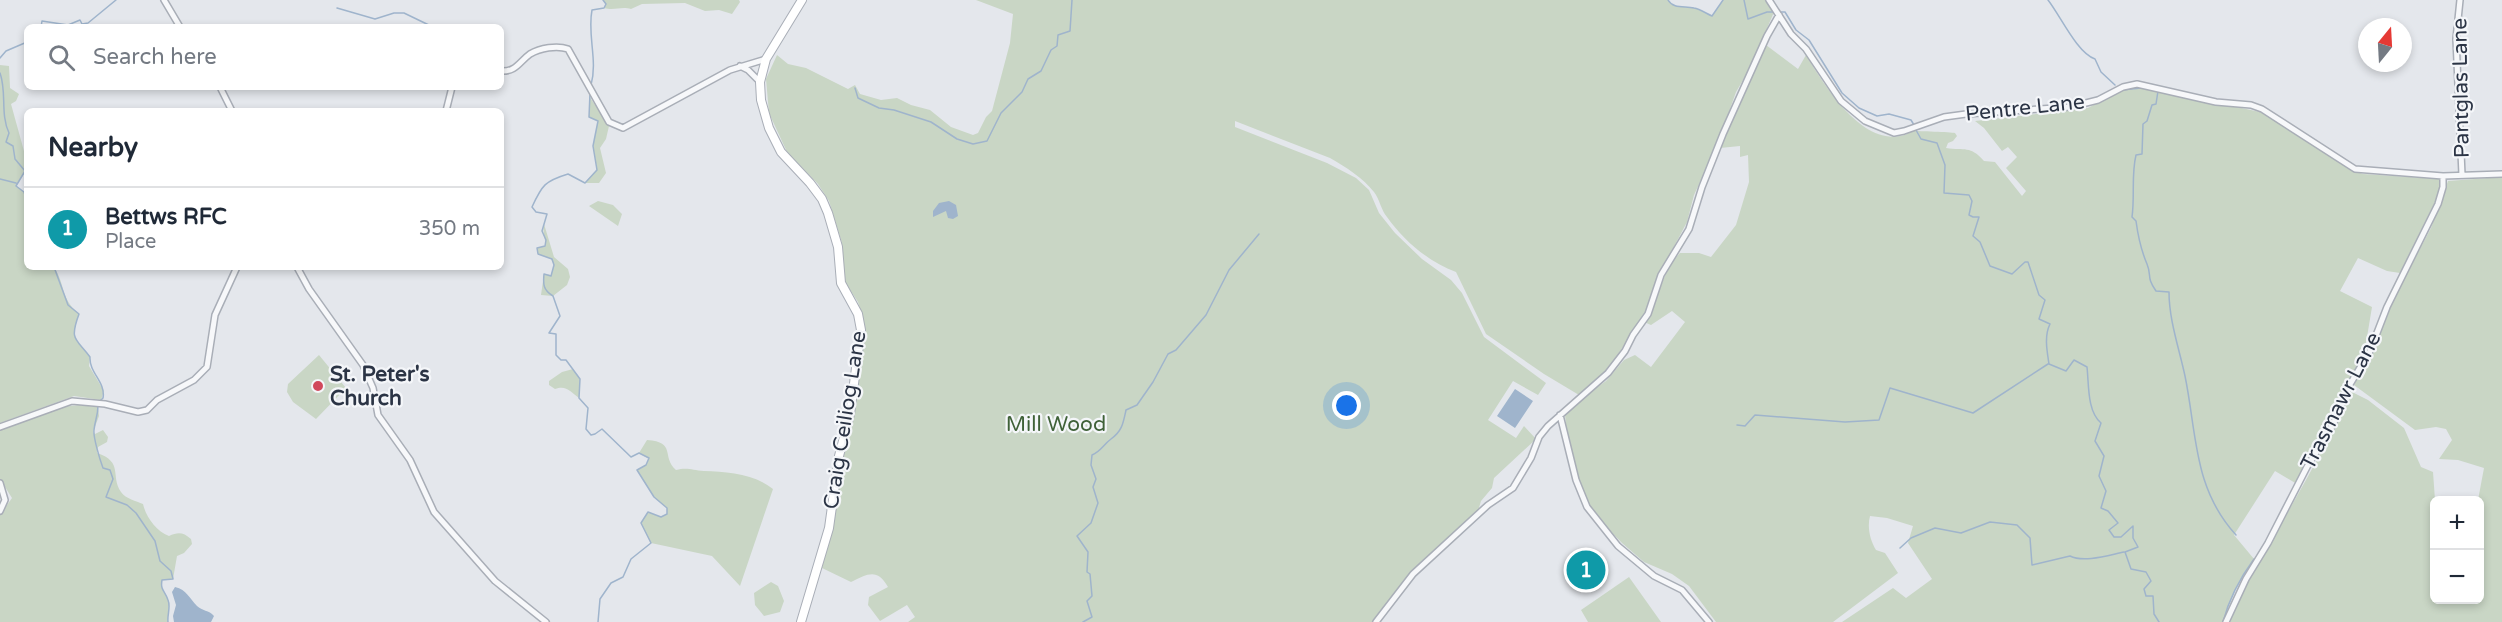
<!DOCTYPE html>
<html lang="en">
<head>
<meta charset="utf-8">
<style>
  body { margin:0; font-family:"Varela Round",sans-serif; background:#f6f6f7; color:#1f2937 }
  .controls { position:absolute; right:18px; bottom:18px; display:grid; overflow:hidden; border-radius:9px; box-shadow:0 3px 9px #0003 }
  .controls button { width:54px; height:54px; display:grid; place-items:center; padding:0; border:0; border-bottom:2px solid #e0e1e3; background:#fff; color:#1f2937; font:30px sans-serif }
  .compass { position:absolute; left:2358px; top:18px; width:54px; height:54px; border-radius:50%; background:#fff; box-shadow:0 3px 9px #0003; rotate:18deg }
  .you { position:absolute; left:1347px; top:406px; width:21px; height:21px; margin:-15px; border:4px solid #fff; border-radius:50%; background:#1a73e8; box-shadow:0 0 0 9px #1a73e833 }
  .badge { display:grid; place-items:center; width:39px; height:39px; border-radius:50%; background:#d1495b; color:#fff; font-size:20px; font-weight:700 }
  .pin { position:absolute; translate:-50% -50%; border:3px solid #fff; box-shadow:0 2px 6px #0006 }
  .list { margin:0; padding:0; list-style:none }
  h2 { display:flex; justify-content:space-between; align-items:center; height:78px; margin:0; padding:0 24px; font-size:26px }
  h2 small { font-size:20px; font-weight:400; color:#747a83 }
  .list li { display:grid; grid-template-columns:39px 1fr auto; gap:18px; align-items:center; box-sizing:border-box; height:84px; padding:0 24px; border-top:2px solid #e0e1e3 }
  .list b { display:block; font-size:22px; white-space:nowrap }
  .list p { margin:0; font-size:20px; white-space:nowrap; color:#747a83 }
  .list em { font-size:20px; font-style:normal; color:#747a83 }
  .icon { flex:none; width:33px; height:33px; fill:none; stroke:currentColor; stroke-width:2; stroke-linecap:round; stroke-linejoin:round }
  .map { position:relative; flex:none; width:2502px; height:622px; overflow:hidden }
  .search { position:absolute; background:#fff; box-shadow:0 3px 9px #0003; left:24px; top:24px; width:480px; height:66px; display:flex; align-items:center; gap:15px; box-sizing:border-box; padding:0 21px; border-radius:9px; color:#747a83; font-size:22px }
  .panel { position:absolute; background:#fff; box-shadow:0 3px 9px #0003; left:24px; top:108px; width:480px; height:162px; border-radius:9px }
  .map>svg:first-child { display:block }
  .green { fill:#c9d6c5 }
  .water { fill:#9fb4cc }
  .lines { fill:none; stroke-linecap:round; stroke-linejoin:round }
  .stream { stroke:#9fb4cc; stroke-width:1.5 }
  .street-casing { stroke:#a9aeb7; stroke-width:8 }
  .secondary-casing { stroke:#a9aeb7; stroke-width:10 }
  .street { stroke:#f7f8fa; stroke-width:5 }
  .secondary { stroke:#fff; stroke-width:8 }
  .poi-dot { fill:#d1495b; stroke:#f4f6f9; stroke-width:2 }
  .labels { text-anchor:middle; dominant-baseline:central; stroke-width:4.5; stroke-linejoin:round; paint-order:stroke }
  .street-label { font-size:21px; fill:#2b3445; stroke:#f4f6f9 }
  .poi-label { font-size:21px; font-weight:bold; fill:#2b3445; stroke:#f4f6f9; text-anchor:start }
  .park-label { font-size:21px; fill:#3f6138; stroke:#f4f6f9 }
</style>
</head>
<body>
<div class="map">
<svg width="2502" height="622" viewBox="0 0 2502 622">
  <rect width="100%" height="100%" fill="#e4e7ec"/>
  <!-- green -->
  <path class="green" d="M 603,0 L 739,0 L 740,2 L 732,14 L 719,10 L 705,11 L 685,3 L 642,4 L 631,9 C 621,6 615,11 604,8 L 606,4 Z
    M 976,0 L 1668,0 C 1673,9 1684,6 1694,8 C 1700,9 1707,14 1712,16 L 1723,0 L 1765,0 L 1774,12 L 1750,68 L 1736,92 L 1718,143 L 1694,195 L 1687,222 L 1659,275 L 1647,310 L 1615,359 L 1595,383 L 1579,395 L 1544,374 L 1486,334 L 1456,272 C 1429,262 1404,241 1387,217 C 1381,210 1380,200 1374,192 C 1363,178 1346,167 1330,158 L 1235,121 L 1235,127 L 1327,163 L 1356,178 L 1369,190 L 1379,213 L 1395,233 L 1422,259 L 1451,280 L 1462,293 L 1484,337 L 1546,383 L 1538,395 L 1513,381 L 1488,420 L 1516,438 L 1524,426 L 1536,439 L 1494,478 L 1492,488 L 1481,501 L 1478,511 L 1415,568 L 1373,622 L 908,622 L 915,617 L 907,605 L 880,621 L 868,605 L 869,597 L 888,587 C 877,568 868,574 851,582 L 822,568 L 834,518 L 861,312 L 858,302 L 845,282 L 842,243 L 829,201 L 818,184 L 787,152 L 769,113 L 766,79 L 777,55 L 788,64 L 806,68 L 848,89 L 855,85 L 860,94 L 881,100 L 897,98 L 911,105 L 930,110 L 951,127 L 973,135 L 978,133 L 986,117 L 992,111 L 1010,43 L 1013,14 Z
    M 1766,45 L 1798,69 L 1806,55 C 1823,83 1860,144 1900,136 C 1905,136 1909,132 1914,131 C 1917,131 1951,132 1955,133 L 1957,136 L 1953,141 L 1948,143 L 1946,148 C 1965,151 1970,145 1984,161 L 1995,162 L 2022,196 L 2026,191 L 2006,168 L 2017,157 L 2008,147 L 2002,151 L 1984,128 L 1975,121 L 2088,108 L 2122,90 L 2149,88 L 2260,112 L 2277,119 L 2352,170 L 2363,174 L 2440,179 L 2441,187 L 2437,198 L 2400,273 L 2387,271 L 2358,258 L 2340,291 L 2372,307 L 2364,355 L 2348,381 L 2330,425 L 2297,484 L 2275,471 L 2234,535 L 2254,559 C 2240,578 2229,599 2223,622 L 1842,622 L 1893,588 L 1906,598 L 1932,579 L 1908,543 L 1913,526 L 1887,518 L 1870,516 C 1867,527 1870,540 1876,550 L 1885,553 L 1898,573 L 1833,622 L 1716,622 L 1689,586 L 1672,574 L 1644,562 L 1622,543 L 1587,507 L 1569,450 L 1565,415 L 1582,398 L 1606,381 L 1624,360 L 1635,355 L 1651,367 L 1685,322 L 1672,311 L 1651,325 L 1644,322 C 1659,301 1661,272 1680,253 L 1699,253 L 1711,257 L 1736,225 L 1749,182 L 1748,155 L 1740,157 L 1740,146 L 1720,148 Z
    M 0,65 L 9,66 L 10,88 L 19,94 L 16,101 L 11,104 L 27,162 L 27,172 L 25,172 L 16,186 L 24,192 L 27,200 L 27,267 L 54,267 C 66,286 60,298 79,314 C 70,341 76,338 90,357 L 89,366 L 104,391 L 101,400 L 74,396 L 0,423 Z
    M 589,96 L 609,126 L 606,139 L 600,148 L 606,173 L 599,183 L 585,183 L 597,169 L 593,146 L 598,121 L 589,117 Z
    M 2502,177 L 2502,622 L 2230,622 L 2234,608 C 2272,537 2317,467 2350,393 L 2352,392 L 2368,400 L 2404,428 L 2421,467 L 2433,472 L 2435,500 L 2434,600 L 2480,600 L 2480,500 L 2474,500 L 2478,500 L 2484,468 L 2458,460 L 2439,459 L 2452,440 L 2446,429 L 2436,427 L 2415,430 L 2354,385 L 2395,296 L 2431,228 L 2448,181 Z
    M 598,201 L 613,205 L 622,214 L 618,226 L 589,206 Z
    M 544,224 L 554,257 L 568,269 L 570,277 L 567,285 L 553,296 L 541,295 L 544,274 L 551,275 L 554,265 L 551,259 L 538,254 L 537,248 L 545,246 C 546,238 542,233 544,224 Z
    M 319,355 L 346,388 L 316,419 L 293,402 L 287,392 L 288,384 Z
    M 573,369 L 580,379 L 579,398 C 570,392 567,385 555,389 L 549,385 L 549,381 L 562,372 Z
    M 79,405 L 98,407 L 99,416 L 93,432 L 95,434 L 103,430 L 108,437 L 107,442 L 98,447 L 97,453 C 124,462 110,476 121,492 C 126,499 136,501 143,504 C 146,517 156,531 169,536 C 178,532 183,532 191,539 L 192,544 L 184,553 L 177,556 L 173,579 L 162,580 C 159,590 167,593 169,602 C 170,609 167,615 168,622 L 0,622 L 0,515 L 12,498 L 0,479 L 0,430 L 61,407 Z
    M 647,440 C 677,442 661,457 676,470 C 687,467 692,470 704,471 C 727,472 753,473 773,489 L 740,586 L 712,556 L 651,543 L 641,523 L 648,512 L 661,517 L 667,514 L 667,508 L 654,497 L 637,470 L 646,465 L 649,459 L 639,453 Z
    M 1629,577 L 1661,622 L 1588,622 L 1581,610 Z
    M 771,582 L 778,586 L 784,601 L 780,612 L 764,616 L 755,605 L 754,593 Z"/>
  <!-- water -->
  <path class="water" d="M 949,201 L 956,205 L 958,216 L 953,219 L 948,218 L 946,211 L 933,217 L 933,211 L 939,203 Z
    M 1515,389 L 1533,401 L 1515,428 L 1497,416 Z
    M 175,587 C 187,590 189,598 197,606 C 202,611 209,610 214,616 L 211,622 L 174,622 L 173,616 L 176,605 L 172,592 Z"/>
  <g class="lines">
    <!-- stream -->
    <path class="stream" d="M 1668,0 C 1673,9 1684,6 1694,8 C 1700,9 1707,14 1712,16 L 1723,0
      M 1744,0 L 1748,19 L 1767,12 L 1773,12
      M 2048,0 C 2060,15 2077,53 2095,59 L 2101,72 L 2115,85
      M 337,8 L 375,19 L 394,13 L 404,13 L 433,27
      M 1778,12 L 1785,12 L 1796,30 L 1809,40 L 1842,93 L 1859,108 L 1877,116 L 1889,114 L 1911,120 L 1914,125
      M 41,27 L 42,21 L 68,25 L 80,20 L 82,24 L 88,23 L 116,0
      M 0,58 L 6,51 L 27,42
      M 0,73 C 7,92 0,114 9,133 L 6,142 L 13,146 L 15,159 L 25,171 L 16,186 L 24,192 L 27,200
      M 591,85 C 598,60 587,35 592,10 L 604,8 L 606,4 L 603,0
      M 855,88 L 858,98 L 879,108 L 894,110 L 931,122 L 957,139 L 973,144 L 987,141 L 1001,113 L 1022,92 L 1028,79 L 1041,71 L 1051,50 L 1057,46 L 1058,35 L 1070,31 L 1072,0
      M 2122,90 L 2141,88
      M 2158,91 L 2156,104 L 2152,105 L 2147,121 L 2143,124 L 2142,154 L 2136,155 C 2131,176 2135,196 2132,217 L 2136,221 C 2138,236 2141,250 2147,264 C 2152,276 2146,277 2156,291 L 2169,292 C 2169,320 2179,348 2185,376 C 2197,434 2193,488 2236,535
      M 590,93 L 589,117 L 598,121 L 593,146 L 597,170 L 585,183 L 568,174 C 545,181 542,185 532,207 L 536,212 L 547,214 L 542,231 L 546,240 L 545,246 L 537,248 L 538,254 L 552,259 L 554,265 L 551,276 L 544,274 C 543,284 543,290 553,296 L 560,316 L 549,333 L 556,334 L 556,355 L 561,360 L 566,360 L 580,379 L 579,398 L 588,408 L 586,429 L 591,435 L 595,434 L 602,429 L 631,457 L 639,453 L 649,458 L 646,465 L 637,470 L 654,497 L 667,508 L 667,514 L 661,517 L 648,512 L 641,523 L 651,543 L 631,559 L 623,577 L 611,583 L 600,599 L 598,622
      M 1916,130 L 1921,139 L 1937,143 L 1945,165 L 1944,193 L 1969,195 L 1972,201 L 1969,215 L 1973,217 L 1979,217 L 1973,236 L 1980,242 L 1990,266 L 2012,274 L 2025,262 L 2028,262 L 2039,295 L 2045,300 L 2039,319 L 2050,324 C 2044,336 2047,351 2049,364 L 2066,371 L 2074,360 L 2087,367 C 2089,385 2087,411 2101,423 L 2095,441 L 2104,456 L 2099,476 L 2106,491 L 2101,508 L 2108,511 L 2118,523 L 2109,530 L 2114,537 L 2121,537 L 2133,526 L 2133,538 L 2138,547 L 2125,552 L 2131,569 L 2146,572 L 2151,581 L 2144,589 L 2146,596 L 2153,596 L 2154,614 L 2159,622
      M 0,179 L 16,183
      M 54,267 L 68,305 L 79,314 C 69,341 76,338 90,357 C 89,373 106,382 103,398 L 100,401
      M 98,405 C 98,416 95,420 94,430 C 93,437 100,460 103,468 L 110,470 L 113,479 L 106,497 L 127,505 L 136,513 L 155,541 L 160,561 L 171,571 L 173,579 L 162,580 C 160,590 165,591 168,600 C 171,607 167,615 168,622
      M 1737,425 L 1745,426 L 1755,415 L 1845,422 L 1879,420 L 1890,388 L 1973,413 L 2048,364
      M 1900,548 L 1911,538 L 1935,528 L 1961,533 L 1990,522 L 2017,525 L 2030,538 L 2032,565 L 2070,556 C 2084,563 2109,555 2124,552
      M 1083,622 L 1092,617 L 1087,601 L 1092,596 L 1090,574 L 1087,572 L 1088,552 L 1077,536 L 1091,523 L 1098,503 L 1093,487 L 1096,479 L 1091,465 L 1092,455 C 1101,451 1103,445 1111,439 C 1122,431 1123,424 1126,410 L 1137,405 L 1153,382 L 1168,354 L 1176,350 L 1206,315 L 1229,270 L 1259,234
      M 2223,622 C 2229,599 2240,578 2254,559"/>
    <!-- street casing -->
    <g class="street-casing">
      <path id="street" d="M 164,0 L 180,27
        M 1769,0 L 1791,34 L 1806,49 L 1841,101 L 1865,121 L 1894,133 L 1904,131 L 1944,117 L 1966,114 L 2070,107 L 2098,100 L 2123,87 L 2137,84 L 2216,102 L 2251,105 L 2262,109 L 2355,169 L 2443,176 L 2502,174
        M 2460,0 L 2456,39 L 2462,175
        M 740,66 L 748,70 L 760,82
        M 501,71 C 516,72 519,62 530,54 C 540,48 557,45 568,49 L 609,122 L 623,128 L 730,70 L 766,59
        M 220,87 L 232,111
        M 446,111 L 452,87
        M 297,267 L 309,289 L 363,365 L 373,388 L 378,415 L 410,460 L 434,512 L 495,581 L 546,622
        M 1560,415 L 1576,480 L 1587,507 L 1618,546 L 1654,576 L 1682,590 L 1709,622
        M 0,427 L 72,401 L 105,404 L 138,412 L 147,410 L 157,400 L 194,380 L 207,367 L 215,315 L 237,267
        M 0,483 L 5,500 L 0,511
        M 1376,622 L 1413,574 L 1488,505 L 1513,488 L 1531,458 L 1539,437 L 1548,426 L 1608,373 L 1625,351 L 1633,335 L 1648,314 L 1661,275 L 1689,229 L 1702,187 L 1723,134 L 1767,36 L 1779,15
        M 2226,622 L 2246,579 L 2268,543 L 2307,467 L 2333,425 L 2349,386 L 2370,351 L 2387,307 L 2438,204 L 2443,187 L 2443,176"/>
    </g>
    <!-- secondary casing -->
    <g class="secondary-casing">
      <path id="secondary" d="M 801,622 L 829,528 L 839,456 L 850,414 L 861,330 L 858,314 L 841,283 L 838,247 L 828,213 L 822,199 L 810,183 L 781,152 L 769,128 L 761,100 L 760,82 L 766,59 L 802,0"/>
    </g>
    <!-- street -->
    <use href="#street" class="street"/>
    <!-- secondary -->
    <use href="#secondary" class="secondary"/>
  </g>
  <!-- markers -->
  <circle class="poi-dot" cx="318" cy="386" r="6"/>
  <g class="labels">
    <!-- street labels -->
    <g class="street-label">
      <text transform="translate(2461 88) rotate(-91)">Pantglas Lane</text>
      <text transform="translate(2025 108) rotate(-6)">Pentre Lane</text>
      <text transform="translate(2341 401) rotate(-63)">Trasmawr Lane</text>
      <text transform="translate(845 420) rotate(-81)">Craig Ceiliog Lane</text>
    </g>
    <!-- poi labels -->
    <g class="poi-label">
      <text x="330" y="374">St. Peter's<tspan x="330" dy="24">Church</tspan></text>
    </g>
    <!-- park labels -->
    <g class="park-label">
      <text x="1056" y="424">Mill Wood</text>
    </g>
  </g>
</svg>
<div class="controls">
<button>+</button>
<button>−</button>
</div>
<svg class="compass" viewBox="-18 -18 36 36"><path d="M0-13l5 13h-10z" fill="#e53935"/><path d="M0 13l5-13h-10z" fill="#747a83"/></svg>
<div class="you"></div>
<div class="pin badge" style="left:1586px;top:570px;background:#0f9aa8">1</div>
<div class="search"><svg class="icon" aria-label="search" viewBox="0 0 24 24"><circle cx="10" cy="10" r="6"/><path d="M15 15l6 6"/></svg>Search here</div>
<section class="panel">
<h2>Nearby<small></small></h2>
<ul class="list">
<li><span class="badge" style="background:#0f9aa8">1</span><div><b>Bettws RFC</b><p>Place</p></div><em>350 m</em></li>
</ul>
</section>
</div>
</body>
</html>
